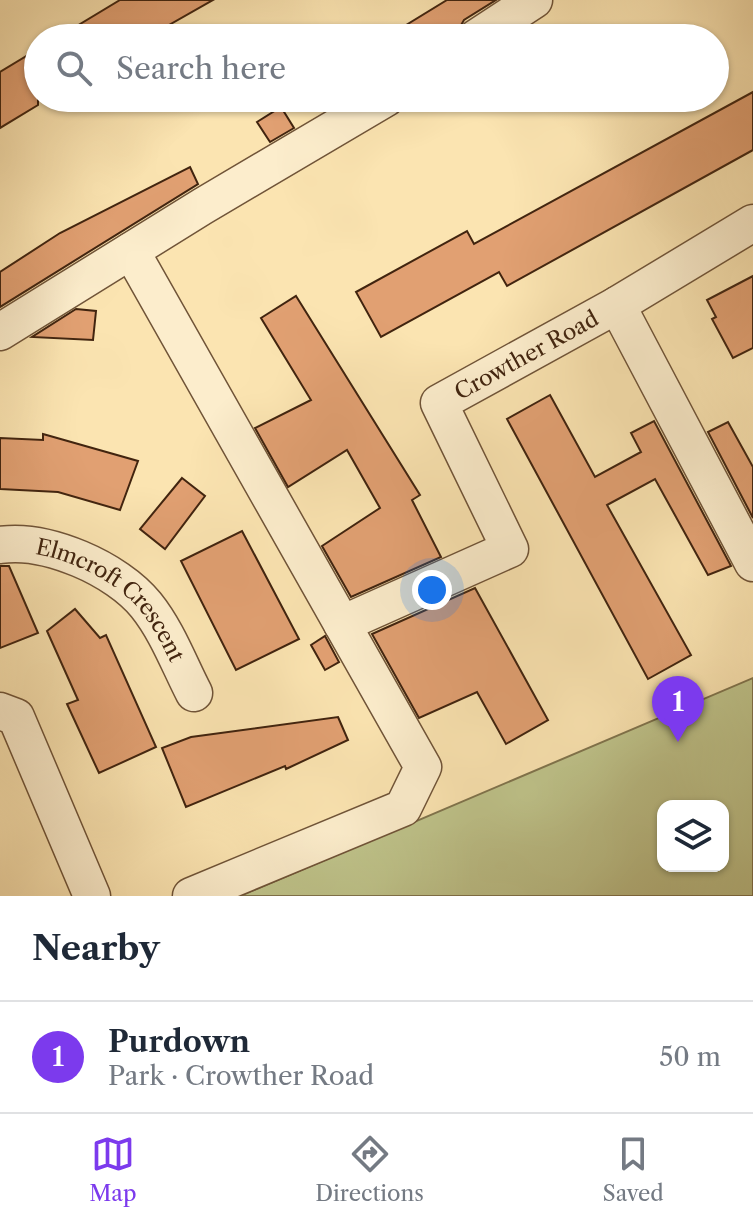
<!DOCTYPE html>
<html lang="en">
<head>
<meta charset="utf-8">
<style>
  body { margin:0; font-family:"Libre Caslon Text",serif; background:#f6f6f7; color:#1f2937 }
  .controls { position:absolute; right:24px; bottom:24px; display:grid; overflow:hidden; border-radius:16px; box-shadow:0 2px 6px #0004 }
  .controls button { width:72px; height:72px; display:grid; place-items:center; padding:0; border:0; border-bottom:2px solid #e0e1e3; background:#fff; color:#1f2937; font:40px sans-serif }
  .you { position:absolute; left:432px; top:590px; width:28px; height:28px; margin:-20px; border:6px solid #fff; border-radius:50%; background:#1a73e8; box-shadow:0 0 0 12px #1a73e833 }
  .badge { display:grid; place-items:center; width:52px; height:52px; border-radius:50%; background:#7c3aed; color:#fff; font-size:26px; font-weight:700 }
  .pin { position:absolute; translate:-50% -66px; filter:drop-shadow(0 2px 4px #0008) }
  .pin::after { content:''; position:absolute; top:42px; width:28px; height:24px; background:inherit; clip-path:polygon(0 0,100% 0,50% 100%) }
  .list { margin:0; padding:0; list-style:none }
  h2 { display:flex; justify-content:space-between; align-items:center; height:104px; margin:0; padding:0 32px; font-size:34px }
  h2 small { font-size:26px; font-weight:400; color:#747a83 }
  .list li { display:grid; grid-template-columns:52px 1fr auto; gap:24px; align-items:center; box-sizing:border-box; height:112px; padding:0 32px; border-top:2px solid #e0e1e3 }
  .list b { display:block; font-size:30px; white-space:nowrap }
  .list p { margin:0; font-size:26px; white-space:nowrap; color:#747a83 }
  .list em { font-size:26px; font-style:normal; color:#747a83 }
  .icon { flex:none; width:44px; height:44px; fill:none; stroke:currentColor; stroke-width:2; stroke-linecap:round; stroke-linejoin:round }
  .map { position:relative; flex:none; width:753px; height:896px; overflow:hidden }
  .search { position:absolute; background:#fff; box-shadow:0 2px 6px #0004; left:24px; right:24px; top:24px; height:88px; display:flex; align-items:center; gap:20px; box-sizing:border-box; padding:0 28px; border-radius:44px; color:#747a83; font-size:30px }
  .sheet { height:216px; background:#fff }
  nav { display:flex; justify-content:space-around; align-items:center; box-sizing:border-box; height:112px; border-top:2px solid #e0e1e3; background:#fff; font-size:22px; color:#747a83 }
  nav a { display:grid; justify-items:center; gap:4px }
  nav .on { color:#7c3aed }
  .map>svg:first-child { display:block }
  .green { fill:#bfc48b; stroke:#80744d; stroke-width:2; fill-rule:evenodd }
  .building { fill:#e1a072; stroke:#41240f; stroke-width:2 }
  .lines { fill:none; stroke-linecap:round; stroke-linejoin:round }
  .minor-casing { stroke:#705438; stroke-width:39 }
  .minor { stroke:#fcedcc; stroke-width:36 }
  .labels { text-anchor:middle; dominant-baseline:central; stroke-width:6; stroke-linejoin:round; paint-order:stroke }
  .street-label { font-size:22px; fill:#41240f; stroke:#fcedcc }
</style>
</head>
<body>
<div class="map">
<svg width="753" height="896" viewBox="0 0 753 896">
  <rect width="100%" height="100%" fill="#fbe4b1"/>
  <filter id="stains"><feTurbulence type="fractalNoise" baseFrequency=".0025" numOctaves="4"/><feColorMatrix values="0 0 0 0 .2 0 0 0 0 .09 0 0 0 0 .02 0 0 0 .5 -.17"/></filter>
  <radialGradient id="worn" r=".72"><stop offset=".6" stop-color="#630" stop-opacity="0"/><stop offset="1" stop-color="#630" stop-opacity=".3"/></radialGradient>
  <!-- green -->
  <path class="green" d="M 753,678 L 753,896 L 240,896 ZM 663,806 L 723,806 L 723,866 L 663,866 Z"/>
  <!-- building -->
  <path class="building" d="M 120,0 L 213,0 L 146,38 L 57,38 Z
    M 447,0 L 496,0 L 464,20 L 456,34 L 448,38 L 385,38 Z
    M 38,49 L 38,105 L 0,128 L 0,72 Z
    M 753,92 L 753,150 L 507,286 L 499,272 L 381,337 L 356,292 L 467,231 L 474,244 Z
    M 281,107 L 294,128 L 270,142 L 257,122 Z
    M 190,167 L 198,184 L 0,307 L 0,272 L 60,233 Z
    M 753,276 L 753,348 L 733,358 L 712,319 L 716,317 L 707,300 Z
    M 296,296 L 420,495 L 412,500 L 441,557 L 351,597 L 322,546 L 380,508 L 347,450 L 288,487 L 255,428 L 311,400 L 261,318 Z
    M 76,309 L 96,311 L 93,340 L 32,337 Z
    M 550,395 L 595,477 L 641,452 L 631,433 L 654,421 L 731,566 L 708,575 L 655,479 L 607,505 L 691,655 L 648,679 L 507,419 Z
    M 728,422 L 753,467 L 753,518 L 708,432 Z
    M 43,434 L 138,461 L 120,510 L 58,492 L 0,489 L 0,438 L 43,440 Z
    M 182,478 L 205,496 L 165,549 L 140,529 Z
    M 242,531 L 299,639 L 236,670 L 181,561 Z
    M 0,566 L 9,566 L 38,633 L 0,648 Z
    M 475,588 L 548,720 L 506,744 L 477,692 L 419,718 L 372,634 Z
    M 75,609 L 100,638 L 106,635 L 156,747 L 99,773 L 67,704 L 78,700 L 47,631 Z
    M 325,636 L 339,662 L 325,670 L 311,645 Z
    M 338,717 L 348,740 L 286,769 L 285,766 L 186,807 L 162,748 L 191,737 Z"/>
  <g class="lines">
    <!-- minor casing -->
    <g class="minor-casing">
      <g id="minor">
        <path d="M 476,38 L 534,0"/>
        <path d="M 131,251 L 423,767 L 403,808 L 191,896"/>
        <path d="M 617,305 L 753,563"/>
        <path d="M 0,332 L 203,206 L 386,98"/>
        <path id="s1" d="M 0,545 C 47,538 117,569 146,605 C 167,631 179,664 194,693"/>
        <path id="s2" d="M 342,624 L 510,549 L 439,403 L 617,305 L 753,223"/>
        <path d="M 0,711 L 16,717 L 92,896"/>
      </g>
    </g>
    <!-- minor -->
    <use href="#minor" class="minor"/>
  </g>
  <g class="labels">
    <!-- street labels -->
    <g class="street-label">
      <text stroke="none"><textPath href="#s2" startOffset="446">Crowther Road</textPath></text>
      <text stroke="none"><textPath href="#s1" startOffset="132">Elmcroft Crescent</textPath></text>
    </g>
  </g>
  <rect width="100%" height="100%" filter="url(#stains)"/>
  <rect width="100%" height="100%" fill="url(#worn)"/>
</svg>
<div class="controls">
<button><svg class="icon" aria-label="layers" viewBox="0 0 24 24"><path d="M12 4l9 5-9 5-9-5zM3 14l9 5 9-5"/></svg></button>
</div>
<div class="you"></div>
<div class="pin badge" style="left:678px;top:742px">1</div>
<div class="search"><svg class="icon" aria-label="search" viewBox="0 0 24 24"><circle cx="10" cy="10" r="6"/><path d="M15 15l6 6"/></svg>Search here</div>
</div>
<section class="sheet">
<h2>Nearby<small></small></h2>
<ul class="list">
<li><span class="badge">1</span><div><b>Purdown</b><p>Park · Crowther Road</p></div><em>50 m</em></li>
</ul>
</section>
<nav>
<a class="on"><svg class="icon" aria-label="map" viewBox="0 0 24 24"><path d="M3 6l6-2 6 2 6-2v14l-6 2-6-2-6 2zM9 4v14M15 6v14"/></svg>Map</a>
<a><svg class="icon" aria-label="directions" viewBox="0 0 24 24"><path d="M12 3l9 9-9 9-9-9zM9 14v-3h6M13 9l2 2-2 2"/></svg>Directions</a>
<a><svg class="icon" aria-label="saved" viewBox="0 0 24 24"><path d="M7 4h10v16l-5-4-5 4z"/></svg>Saved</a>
</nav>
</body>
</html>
